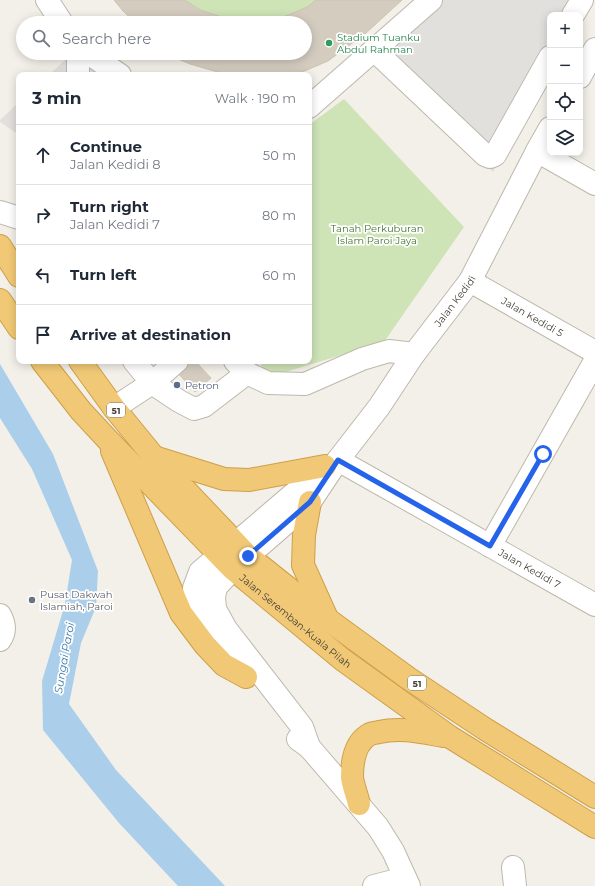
<!DOCTYPE html>
<html lang="en">
<head>
<meta charset="utf-8">
<style>
  body { margin:0; font-family:Montserrat,sans-serif; background:#f6f6f7; color:#1f2937 }
  .controls { position:absolute; right:12px; top:12px; display:grid; overflow:hidden; border-radius:8px; box-shadow:0 2px 10px #0003 }
  .controls button { width:36px; height:36px; display:grid; place-items:center; padding:0; border:0; border-bottom:1px solid #e0e1e3; background:#fff; color:#1f2937; font:20px sans-serif }
  .stop { position:absolute; width:12px; height:12px; margin:-9px; border:3px solid #2563eb; border-radius:50%; background:#fff }
  .stop.end { background:#2563eb; border-color:#fff; box-shadow:0 1px 4px #0008 }
  .list { margin:0; padding:0; list-style:none }
  h2 { display:flex; justify-content:space-between; align-items:center; height:52px; margin:0; padding:0 16px; font-size:17px }
  h2 small { font-size:13px; font-weight:400; color:#747a83 }
  .list li { display:grid; grid-template-columns:26px 1fr auto; gap:12px; align-items:center; box-sizing:border-box; height:60px; padding:0 16px; border-top:1px solid #e0e1e3 }
  .list b { display:block; font-size:15px; white-space:nowrap }
  .list p { margin:0; font-size:13px; white-space:nowrap; color:#747a83 }
  .list em { font-size:13px; font-style:normal; color:#747a83 }
  .icon { flex:none; width:22px; height:22px; fill:none; stroke:currentColor; stroke-width:2; stroke-linecap:round; stroke-linejoin:round }
  .map { position:relative; flex:none; width:595px; height:886px; overflow:hidden }
  .search { position:absolute; background:#fff; box-shadow:0 2px 10px #0003; left:16px; top:16px; width:296px; height:44px; display:flex; align-items:center; gap:10px; box-sizing:border-box; padding:0 14px; border-radius:22px; color:#747a83; font-size:15px }
  .panel { position:absolute; background:#fff; box-shadow:0 2px 10px #0003; left:16px; top:72px; width:296px; height:292px; border-radius:8px }
  .map>svg:first-child { display:block }
  .green { fill:#cee3b6 }
  .parking { fill:#e2e0dd }
  .water { fill:#abcfea }
  .building { fill:#d4ccbf; stroke:#cec4b3 }
  .lines { fill:none; stroke-linecap:round; stroke-linejoin:round }
  .minor-casing { stroke:#beb8ac; stroke-width:24 }
  .highway-casing { stroke:#cf9f47; stroke-width:24 }
  .minor { stroke:#fff; stroke-width:22 }
  .highway { stroke:#f1c976; stroke-width:22 }
  .route { stroke:#2563eb; stroke-width:5 }
  .leisure-dot { fill:#2e9e5b; stroke:#fff; stroke-width:1.5 }
  .service-dot { fill:#5c6f8a; stroke:#fff; stroke-width:1.5 }
  .worship-dot { fill:#6b7280; stroke:#fff; stroke-width:1.5 }
  .labels { text-anchor:middle; dominant-baseline:central; stroke-width:3.5; stroke-linejoin:round; paint-order:stroke }
  .shield { fill:#fff; stroke:#7e7a74; stroke-width:1 }
  .shield-label { font-size:9px; font-weight:bold; fill:#464138 }
  .leisure-label { font-size:10px; fill:#27864d; stroke:#fff; text-anchor:start }
  .park-label { font-size:10px; fill:#497330; stroke:#fff }
  .street-label { font-size:10px; fill:#464138; stroke:#fff }
  .service-label { font-size:10px; fill:#4e5e75; stroke:#fff; text-anchor:start }
  .worship-label { font-size:10px; fill:#5b616d; stroke:#fff; text-anchor:start }
  .water-label { font-size:11px; font-style:italic; fill:#3b79a8; stroke:#fff }
</style>
</head>
<body>
<div class="map">
<svg width="595" height="886" viewBox="0 0 595 886">
  <rect width="100%" height="100%" fill="#f3f0e9"/>
  <!-- green -->
  <path class="green" d="M 114,0 L 402,0 L 366,33 L 328,61 L 295,75 L 246,75 L 221,73 L 190,64 L 164,53 L 305,53 L 305,23 L 136,23 L 123,11 Z
    M 344,99 L 464,227 L 384,342 L 266,378 L 260,361 L 309,361 L 309,125 Z"/>
  <!-- parking -->
  <path class="parking" d="M 423,0 L 588,0 L 579,15 L 550,15 L 550,68 L 493,172 L 364,50 Z
    M 70,55 L 101,75 L 49,75 Z
    M 19,102 L 19,135 L 0,122 L 0,120 Z"/>
  <!-- water -->
  <path class="water" d="M 0,364 L 53,454 L 98,571 L 96,607 L 81,643 L 69,704 L 116,770 L 225,886 L 178,886 L 119,823 L 43,730 L 42,681 L 65,604 L 72,560 L 32,469 L 0,418 Z"/>
  <!-- building -->
  <path class="building" d="M 114,0 L 185,0 L 200,10 L 228,19 L 260,21 L 286,16 L 307,7 L 316,0 L 402,0 L 366,33 L 328,61 L 295,75 L 246,75 L 221,73 L 190,64 L 164,53 L 305,53 L 305,23 L 136,23 L 123,11 Z
    M 189,361 L 195,361 L 211,378 L 195,392 L 177,372 Z"/>
  <g class="lines">
    <!-- minor casing -->
    <g class="minor-casing">
      <g id="minor">
        <path d="M 47,0 L 62,23"/>
        <path d="M 573,15 L 582,0"/>
        <path d="M 374,50 L 485,155 L 490,157 L 495,155 L 550,57"/>
        <path d="M 78,53 L 78,75"/>
        <path d="M 88,53 L 120,75"/>
        <path d="M 580,77 L 595,49"/>
        <path d="M 309,107 L 431,0"/>
        <path d="M 537,151 L 595,184"/>
        <path d="M 0,212 L 19,218"/>
        <path id="s1" d="M 470,281 L 595,352"/>
        <path d="M 134,361 L 152,383 L 179,401 L 194,409 L 204,406 L 247,373"/>
        <path d="M 235,361 L 247,373 L 268,383 L 305,384 L 362,359 L 389,351 L 414,354"/>
        <path d="M 114,408 L 152,383 L 177,361"/>
        <path id="s2" d="M 338,460 L 595,605"/>
        <path d="M 490,546 L 595,361"/>
        <path d="M 0,615 C 5,624 6,631 0,640"/>
        <path d="M 229,656 L 200,620 L 195,606 L 194,588 L 200,572 L 220,555 L 236,543 L 325,467"/>
        <path d="M 298,739 L 309,747 L 378,827 L 393,851 L 409,886"/>
        <path id="s3" d="M 309,747 L 302,727 L 226,629 L 215,609 L 214,597 L 216,587 L 233,569 L 310,502 L 338,460 L 379,407 L 414,354 L 470,281 L 537,151 L 550,128"/>
        <path d="M 513,867 L 515,886"/>
        <path d="M 374,886 L 405,878"/>
      </g>
    </g>
    <!-- highway casing -->
    <g class="highway-casing">
      <g id="highway">
        <path d="M 0,246 L 19,276"/>
        <path d="M 0,300 L 19,328"/>
        <path id="s4" d="M 42,361 L 81,411 L 107,439 L 233,569 L 343,660 L 450,737 L 595,827"/>
        <path d="M 80,361 L 114,408 L 154,457 L 248,556 L 327,619 L 408,678 L 485,729 L 595,797"/>
        <path d="M 112,451 L 181,613 L 205,645 L 224,665 L 246,677"/>
        <path d="M 157,458 L 224,479 L 249,480 L 325,466"/>
        <path d="M 310,502 L 304,535 L 303,565 L 326,616"/>
        <path d="M 359,804 C 357,795 353,786 352,777 C 352,762 355,742 370,734 C 372,733 376,733 379,732 C 401,727 421,732 443,736"/>
      </g>
    </g>
    <!-- minor -->
    <use href="#minor" class="minor"/>
    <!-- highway -->
    <use href="#highway" class="highway"/>
  </g>
  <g class="lines">
    <!-- route -->
    <path class="route" d="M 248,556 L 310,502 L 338,460 L 490,546 L 543,454"/>
  </g>
  <!-- markers -->
  <circle class="leisure-dot" cx="329" cy="43" r="4"/>
  <circle class="service-dot" cx="177" cy="385" r="4"/>
  <circle class="worship-dot" cx="32" cy="600" r="4"/>
  <g class="labels">
    <!-- shield labels -->
    <g class="shield">
      <rect x="107" y="403" width="18" height="14" rx="3"/>
      <rect x="408" y="676" width="18" height="14" rx="3"/>
    </g>
    <g class="shield-label">
      <text x="116" y="410">51</text>
      <text x="417" y="683">51</text>
    </g>
    <!-- leisure labels -->
    <g class="leisure-label">
      <text x="337" y="37">Stadium Tuanku<tspan x="337" dy="12">Abdul Rahman</tspan></text>
    </g>
    <!-- park labels -->
    <g class="park-label">
      <text x="377" y="228">Tanah Perkuburan<tspan x="377" dy="12">Islam Paroi Jaya</tspan></text>
    </g>
    <!-- street labels -->
    <g class="street-label">
      <text stroke="none"><textPath href="#s3" startOffset="565">Jalan Kedidi</textPath></text>
      <text stroke="none"><textPath href="#s1" startOffset="72">Jalan Kedidi 5</textPath></text>
      <text stroke="none"><textPath href="#s2" startOffset="220">Jalan Kedidi 7</textPath></text>
      <text stroke="none"><textPath href="#s4" startOffset="364">Jalan Seremban-Kuala Pilah</textPath></text>
    </g>
    <!-- service labels -->
    <g class="service-label">
      <text x="185" y="385">Petron</text>
    </g>
    <!-- worship labels -->
    <g class="worship-label">
      <text x="40" y="594">Pusat Dakwah<tspan x="40" dy="12">Islamiah, Paroi</tspan></text>
    </g>
    <!-- water labels -->
    <g class="water-label">
      <text transform="translate(64 658) rotate(-80)">Sungai Paroi</text>
    </g>
  </g>
</svg>
<div class="controls">
<button>+</button>
<button>−</button>
<button><svg class="icon" aria-label="locate" viewBox="0 0 24 24"><circle cx="12" cy="12" r="6"/><path d="M12 2v4M12 18v4M2 12h4M18 12h4"/></svg></button>
<button><svg class="icon" aria-label="layers" viewBox="0 0 24 24"><path d="M12 4l9 5-9 5-9-5zM3 14l9 5 9-5"/></svg></button>
</div>
<div class="stop" style="left:543px;top:454px"></div>
<div class="stop end" style="left:248px;top:556px"></div>
<div class="search"><svg class="icon" aria-label="search" viewBox="0 0 24 24"><circle cx="10" cy="10" r="6"/><path d="M15 15l6 6"/></svg>Search here</div>
<section class="panel">
<h2>3 min<small>Walk · 190 m</small></h2>
<ul class="list">
<li><svg class="icon" aria-label="ahead" viewBox="0 0 24 24"><path d="M12 20V5M6 11l6-6 6 6"/></svg><div><b>Continue</b><p>Jalan Kedidi 8</p></div><em>50 m</em></li>
<li><svg class="icon" aria-label="right" viewBox="0 0 24 24"><path d="M7 20v-9h11M14 6l5 5-5 5"/></svg><div><b>Turn right</b><p>Jalan Kedidi 7</p></div><em>80 m</em></li>
<li><svg class="icon" aria-label="left" viewBox="0 0 24 24"><path d="M17 20v-9H6M10 6l-5 5 5 5"/></svg><div><b>Turn left</b></div><em>60 m</em></li>
<li><svg class="icon" aria-label="arrive" viewBox="0 0 24 24"><path d="M6 21V4h12l-3 4 3 4H6"/></svg><div><b>Arrive at destination</b></div></li>
</ul>
</section>
</div>
</body>
</html>
